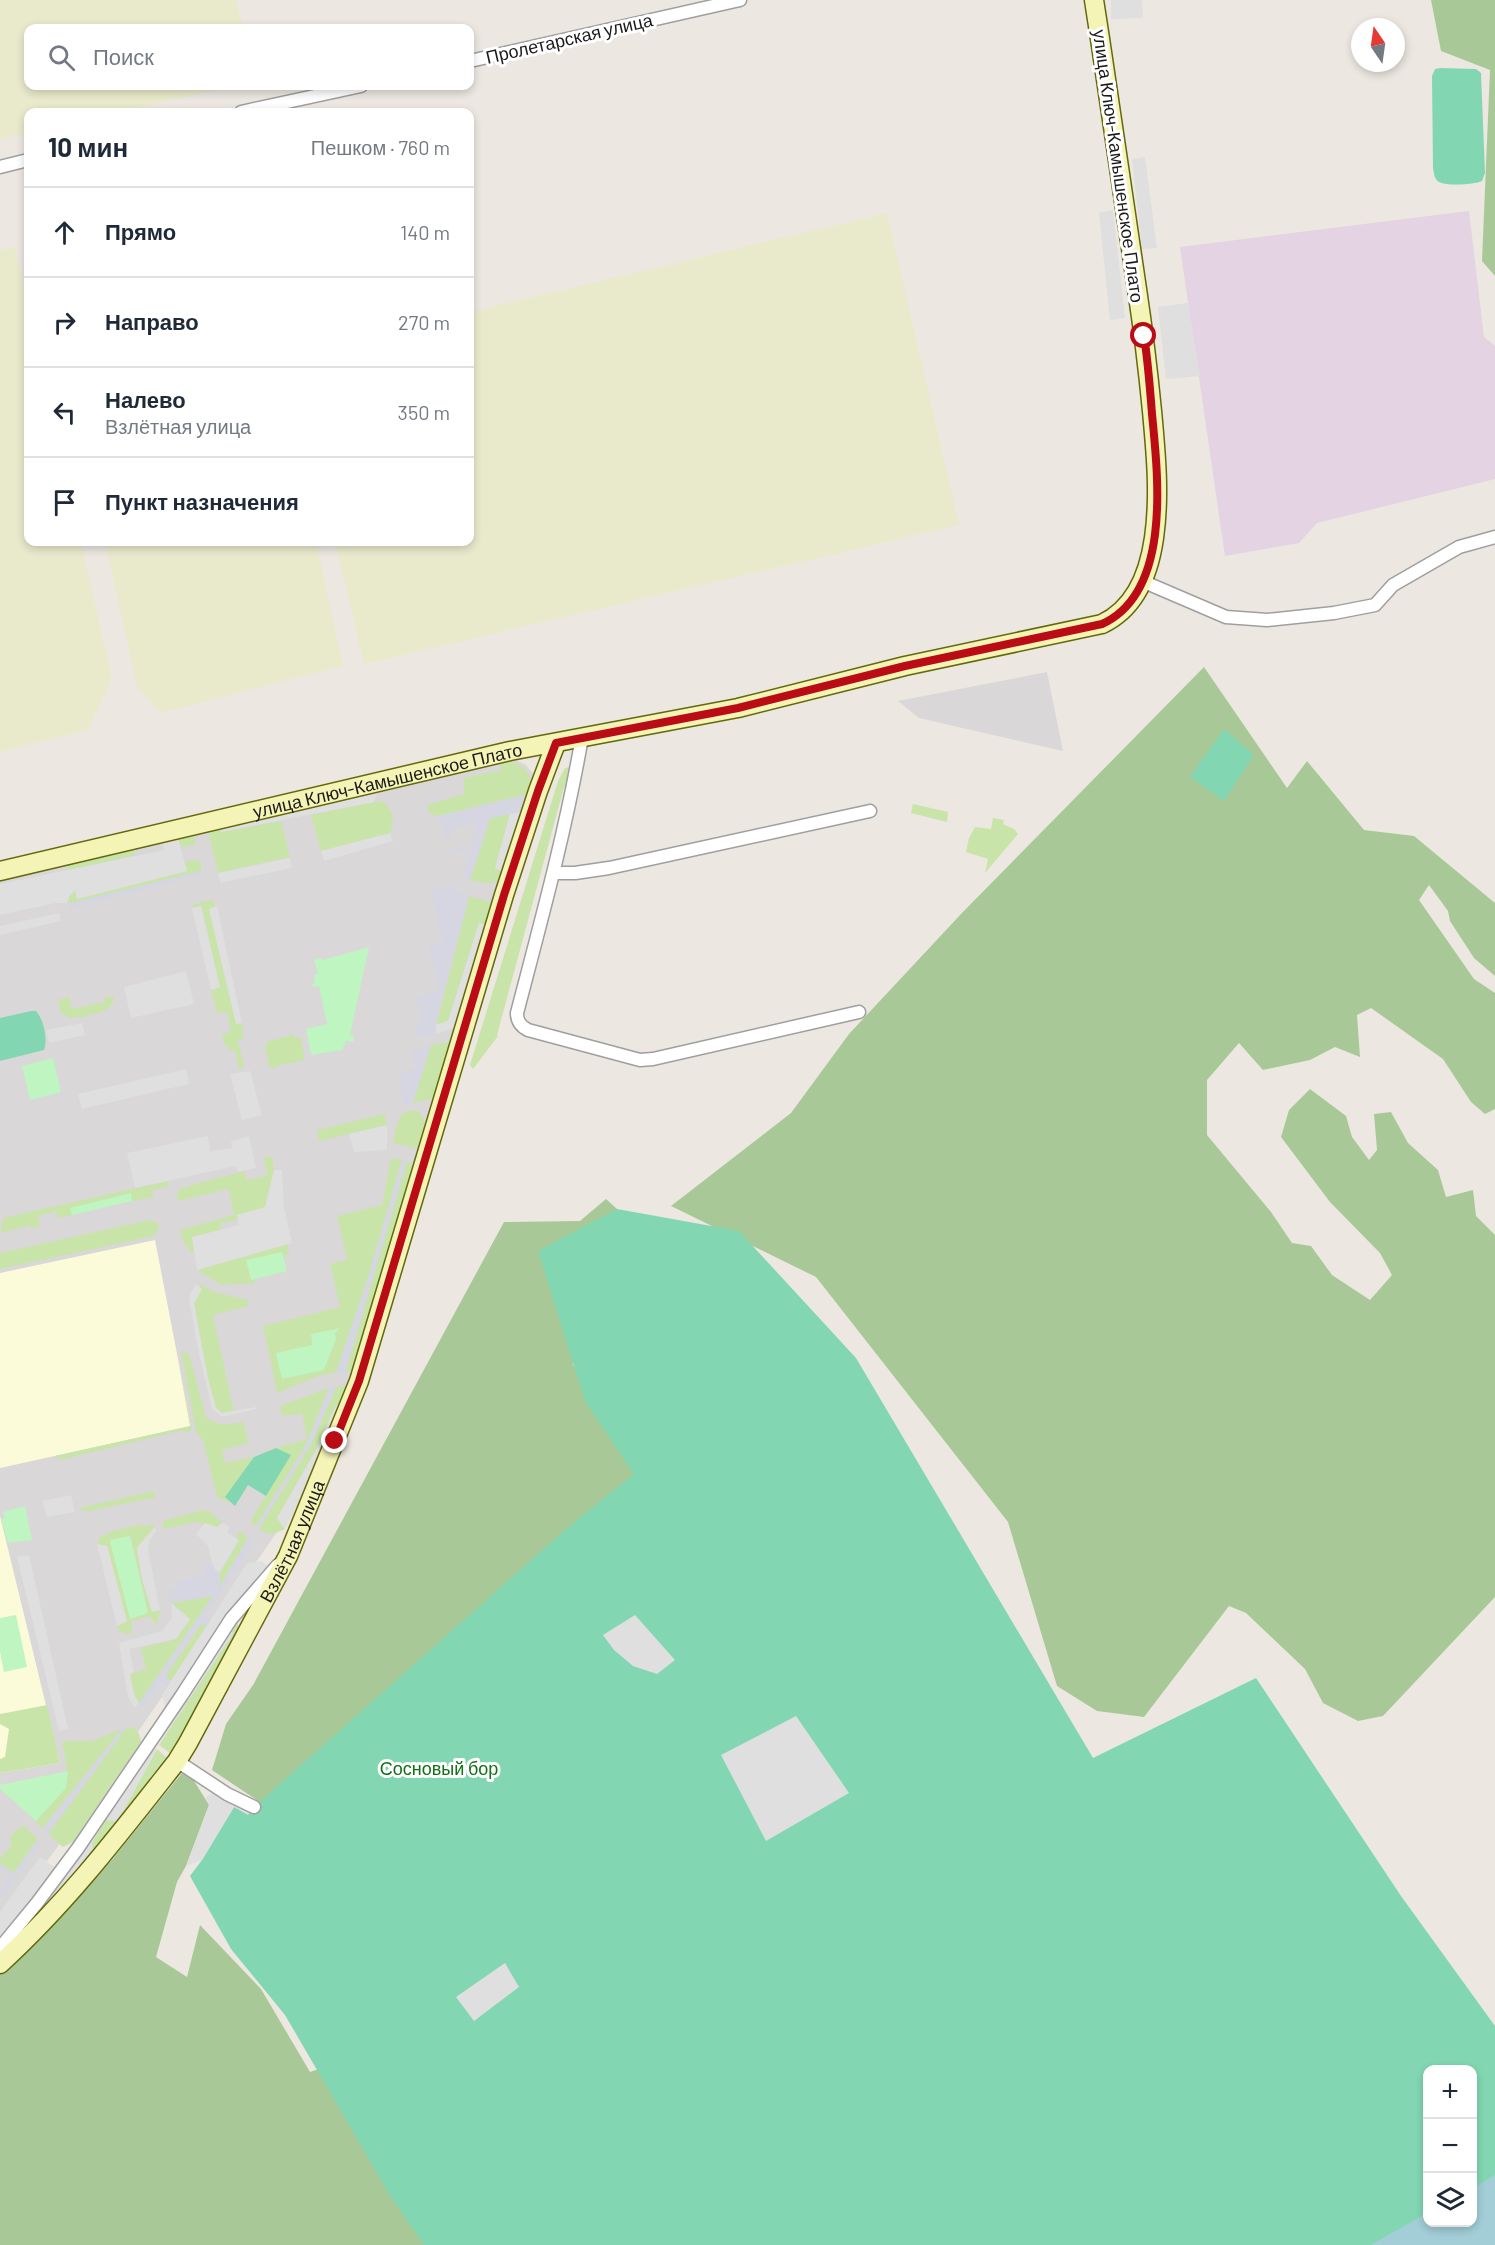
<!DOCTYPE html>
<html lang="ru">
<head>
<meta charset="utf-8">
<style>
  body { margin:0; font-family:Barlow,sans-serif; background:#f2f2f3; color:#1f2937 }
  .controls { position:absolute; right:18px; bottom:18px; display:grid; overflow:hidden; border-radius:12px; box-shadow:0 3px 9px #0003 }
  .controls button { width:54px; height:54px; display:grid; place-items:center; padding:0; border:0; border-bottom:2px solid #e0e1e3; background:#fff; color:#1f2937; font:30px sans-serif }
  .compass { position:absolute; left:1351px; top:18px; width:54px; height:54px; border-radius:50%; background:#fff; box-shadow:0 3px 9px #0003; rotate:347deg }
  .stop { position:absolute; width:18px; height:18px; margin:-14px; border:4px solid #b90c15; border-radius:50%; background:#fff }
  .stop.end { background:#b90c15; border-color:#fff; box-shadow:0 2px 6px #0008 }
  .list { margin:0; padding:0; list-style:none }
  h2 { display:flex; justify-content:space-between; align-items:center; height:78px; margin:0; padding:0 24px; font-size:26px }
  h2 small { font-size:20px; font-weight:400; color:#747a83 }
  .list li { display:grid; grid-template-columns:39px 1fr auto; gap:18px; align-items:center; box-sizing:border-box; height:90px; padding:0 24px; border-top:2px solid #e0e1e3 }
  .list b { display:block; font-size:22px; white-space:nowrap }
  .list p { margin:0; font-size:20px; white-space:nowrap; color:#747a83 }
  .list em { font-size:20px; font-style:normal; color:#747a83 }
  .icon { flex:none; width:33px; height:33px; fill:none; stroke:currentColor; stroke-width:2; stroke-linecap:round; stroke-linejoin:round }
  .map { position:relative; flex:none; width:1495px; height:2245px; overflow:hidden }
  .search { position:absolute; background:#fff; box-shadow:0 3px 9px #0003; left:24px; top:24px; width:450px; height:66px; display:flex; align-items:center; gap:15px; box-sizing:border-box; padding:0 21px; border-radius:12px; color:#747a83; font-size:22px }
  .panel { position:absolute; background:#fff; box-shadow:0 3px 9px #0003; left:24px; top:108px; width:450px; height:438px; border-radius:12px }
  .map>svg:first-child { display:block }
  .residential { fill:#d9d7d8 }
  .industrial { fill:#e4d3e2 }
  .education { fill:#fcfbd9 }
  .farmland { fill:#e9eacc }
  .grass { fill:#c9e4a8; fill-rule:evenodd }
  .forest { fill:#a8c997 }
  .park { fill:#bef5c0 }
  .pitch { fill:#82d7b2 }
  .parking { fill:#dfdfdf }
  .plaza { fill:#d5d6e1 }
  .water { fill:#a3ced7 }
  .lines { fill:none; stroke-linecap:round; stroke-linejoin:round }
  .street-casing { stroke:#9f9f9f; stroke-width:15 }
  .secondary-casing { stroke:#63680b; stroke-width:21 }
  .street { stroke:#fff; stroke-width:12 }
  .secondary { stroke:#f4f4b6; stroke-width:18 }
  .route { stroke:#b90c15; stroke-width:8 }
  .labels { text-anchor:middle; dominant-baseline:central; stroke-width:6; stroke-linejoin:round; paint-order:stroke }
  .street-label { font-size:18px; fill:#1b1b1b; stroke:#fff }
  .park-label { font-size:18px; fill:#117015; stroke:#fff }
</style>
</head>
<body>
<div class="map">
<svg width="1495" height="2245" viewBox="0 0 1495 2245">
  <rect width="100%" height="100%" fill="#ece7e0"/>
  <!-- residential -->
  <path class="residential" d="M 1047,672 L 1063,751 L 919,718 L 898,701 Z
    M 512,758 L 526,765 L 535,776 L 377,1322 L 286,1519 L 64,1838 L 0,1925 L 0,878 Z"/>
  <!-- industrial -->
  <path class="industrial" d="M 1469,211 L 1484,337 L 1495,346 L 1495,479 L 1317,523 L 1299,543 L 1225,556 L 1180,247 Z"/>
  <!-- education -->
  <path class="education" d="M 155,1240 L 191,1426 L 0,1468 L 0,1273 Z
    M 0,1516 L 60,1763 L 0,1773 Z"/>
  <!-- farmland -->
  <path class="farmland" d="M 0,0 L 236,0 L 243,28 L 28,28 L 28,86 L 233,86 L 117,112 L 28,112 L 28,133 L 0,140 Z
    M 887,213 L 959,525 L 364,664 L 335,542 L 470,542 L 470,312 Z
    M 15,247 L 28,307 L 28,542 L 81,542 L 112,679 L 88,730 L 0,752 L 0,250 Z
    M 105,542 L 316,542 L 343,666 L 160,713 L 137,687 Z"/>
  <!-- grass -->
  <path class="grass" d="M 507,761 C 526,764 534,775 529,794 L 438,816 L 429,813 L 427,805 L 464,794 L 464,778 L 501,770 L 500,764 Z
    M 570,767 L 568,784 L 564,787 L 497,1035 L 498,1036 L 473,1069 L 470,1065 L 558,781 L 565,768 Z
    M 374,802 L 384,802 C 393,810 395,822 390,833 L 321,851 L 311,815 Z
    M 913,804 L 948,812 L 947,822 L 911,813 Z
    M 510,814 L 495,868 L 503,872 C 496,888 485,883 470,880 L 490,818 Z
    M 993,818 L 1004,820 L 1003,824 L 1014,829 L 1018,834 L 985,873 L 988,859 L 966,852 L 969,838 L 975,827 L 991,829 Z
    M 281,821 L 290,857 L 218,873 L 208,830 L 220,828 L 222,832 Z
    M 192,834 L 195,836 L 195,845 L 181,847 L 178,839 L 133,849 L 135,855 L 66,872 L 69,864 Z
    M 198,860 L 201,864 L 201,871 L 67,904 L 69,897 L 76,890 L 77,899 L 187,871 L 185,862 Z
    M 469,896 L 487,901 L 492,907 L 489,926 L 479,923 L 448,1021 L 436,1025 Z
    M 213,900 L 215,907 L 209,909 L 236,1024 L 242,1023 L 243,1039 L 238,1041 L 244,1068 L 239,1069 L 235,1050 L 230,1051 L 228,1045 L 224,1046 L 222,1034 L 231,1032 L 227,1011 L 217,1013 L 211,990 L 220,988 L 202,907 L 192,908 L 194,904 Z
    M 114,996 C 114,1014 88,1015 74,1018 L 69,1018 L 61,1013 L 58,1000 L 69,997 L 72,1009 L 105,1002 L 104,998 Z
    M 294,1034 L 294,1038 L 301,1037 L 305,1060 L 275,1066 L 275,1069 L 269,1067 L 265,1046 L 267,1042 Z
    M 441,1043 L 448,1043 L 455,1050 L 453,1062 L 443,1061 L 445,1091 L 427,1100 L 413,1103 L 431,1045 Z
    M 408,1111 L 418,1111 C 429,1122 424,1131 420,1145 L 415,1148 L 393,1143 C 396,1132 397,1115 408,1111 Z
    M 384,1114 L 387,1125 L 319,1141 L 317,1130 Z
    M 272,1156 L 274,1170 L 265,1207 L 237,1215 L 238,1220 L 220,1223 L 221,1230 L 193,1237 L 194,1252 L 190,1253 L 189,1246 L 185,1246 L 180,1230 L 234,1215 L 229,1189 L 178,1201 L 176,1194 L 182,1188 L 244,1171 L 246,1180 L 267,1176 L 264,1158 Z
    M 391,1158 L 402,1160 L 368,1278 L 336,1373 L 321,1375 L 277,1393 L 263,1326 L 340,1307 L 330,1264 L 347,1260 L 337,1216 L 382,1205 Z
    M 407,1161 L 413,1167 L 359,1359 L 356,1367 L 345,1373 Z
    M 168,1181 L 169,1186 L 152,1190 L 154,1197 L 132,1201 L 130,1193 L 71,1208 L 72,1215 L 58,1218 L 56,1211 L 38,1216 L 40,1226 L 31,1229 L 30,1225 L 1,1233 L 3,1218 Z
    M 150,1220 L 158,1223 L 159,1228 L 154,1236 L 0,1269 L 0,1253 Z
    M 287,1242 L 289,1254 L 283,1257 L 282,1252 L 251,1280 L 254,1279 L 255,1283 L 221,1285 L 197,1270 L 198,1265 Z
    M 201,1284 L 214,1292 L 248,1300 L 248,1306 L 213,1315 L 234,1412 L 222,1413 L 216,1408 L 208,1379 L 199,1331 L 194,1303 L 202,1289 L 199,1287 Z
    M 176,1348 L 191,1426 L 190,1432 L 179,1431 L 60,1460 L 55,1456 L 190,1426 Z
    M 181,1351 L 189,1354 L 206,1417 C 218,1427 229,1424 244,1422 L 248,1443 L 222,1450 L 225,1463 L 254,1457 L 226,1496 L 231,1503 L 217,1497 L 203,1441 L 196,1432 Z
    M 347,1386 L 352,1388 L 349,1404 L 336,1405 L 316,1450 L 277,1518 L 285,1529 C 276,1533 267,1538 259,1528 L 311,1444 L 336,1387 Z
    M 329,1388 L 305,1447 L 256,1526 L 250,1522 L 290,1455 L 276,1448 L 307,1439 L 302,1413 L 282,1416 L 280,1406 Z
    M 154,1491 L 156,1497 L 89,1511 L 84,1511 L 79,1508 Z
    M 202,1510 L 212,1513 L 222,1523 L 217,1527 L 196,1522 L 164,1529 L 162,1527 L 163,1521 Z
    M 142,1524 L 143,1527 L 153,1524 L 154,1528 C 130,1559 143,1578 152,1612 L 160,1610 L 157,1626 L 150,1616 L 131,1621 L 132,1633 L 125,1634 L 118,1630 L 117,1626 L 127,1621 L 107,1546 L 97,1544 L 101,1534 L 104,1536 L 112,1531 ZM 132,1536 L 131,1538 L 146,1601 L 143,1608 L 111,1540 Z
    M 240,1531 L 248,1538 L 217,1591 L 220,1582 L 220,1572 L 239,1540 L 236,1538 Z
    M 214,1595 L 139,1703 L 134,1695 L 130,1674 L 146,1669 L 141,1648 L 176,1639 L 190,1619 L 171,1603 Z
    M 234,1622 L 238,1623 L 238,1627 L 184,1731 L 170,1753 L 159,1745 L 232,1634 L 228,1624 Z
    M 202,1623 L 206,1627 L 171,1681 L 165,1676 Z
    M 47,1705 L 60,1763 L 0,1773 L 0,1759 L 5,1757 L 9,1729 L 0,1724 L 0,1714 Z
    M 127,1727 C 137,1726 140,1734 141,1742 L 73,1842 L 63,1847 L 48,1834 Z
    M 122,1729 L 42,1829 L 36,1821 C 67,1787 72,1790 62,1743 L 68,1741 L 92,1741 Z
    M 157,1749 L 166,1757 L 52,1910 L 106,1819 L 117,1822 Z
    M 23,1825 L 38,1839 L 14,1873 L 0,1864 L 0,1858 L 11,1846 L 10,1837 Z"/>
  <!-- forest -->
  <path class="forest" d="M 1431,0 L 1495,0 L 1495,276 L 1482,261 L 1490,70 L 1441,51 Z
    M 1204,667 L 1287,788 L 1307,761 L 1364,830 L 1414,836 L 1495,903 L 1495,976 L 1474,958 L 1450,921 L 1448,911 L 1429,885 L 1419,900 L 1474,979 L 1495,993 L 1495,1109 L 1485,1114 L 1471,1102 L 1443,1059 L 1371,1008 L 1357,1015 L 1360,1057 L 1335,1047 L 1310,1060 L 1263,1070 L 1239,1043 L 1207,1080 L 1207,1135 L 1271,1212 L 1292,1243 L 1311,1246 L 1332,1275 L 1370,1300 L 1392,1275 L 1380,1253 L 1330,1202 L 1281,1137 L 1289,1110 L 1310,1089 L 1346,1116 L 1352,1137 L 1369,1160 L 1377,1150 L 1374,1114 L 1391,1112 L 1408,1143 L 1438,1170 L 1446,1197 L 1473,1190 L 1476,1216 L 1495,1235 L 1495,1597 L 1383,1716 L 1358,1721 L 1323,1703 L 1305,1669 L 1246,1613 L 1229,1606 L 1144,1717 L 1097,1711 L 1057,1686 L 1008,1522 L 816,1277 L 671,1206 L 791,1113 L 849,1034 L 961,914 Z
    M 606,1199 L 659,1247 L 630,1400 L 572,1363 L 629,1449 L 637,1489 L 264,1805 L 212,1770 L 226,1724 L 253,1685 L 504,1222 L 580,1221 Z
    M 186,1768 L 209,1805 L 186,1866 L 177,1882 L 156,1957 L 187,1977 L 200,1925 L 261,1989 L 310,2072 L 322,2068 L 504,2245 L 0,2245 L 0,1968 L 24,1942 L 111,1861 Z"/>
  <!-- park -->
  <path class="park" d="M 369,947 L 350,1035 L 354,1036 L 353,1042 L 346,1041 L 342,1050 L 311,1055 L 306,1029 L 327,1024 L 319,986 L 313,987 L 312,984 L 315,983 L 314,975 L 318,974 L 314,960 L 321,958 L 322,960 Z
    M 53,1058 L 61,1092 L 30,1100 L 22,1066 Z
    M 131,1193 L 132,1201 L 72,1215 L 70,1208 Z
    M 282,1252 L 287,1271 L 251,1280 L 246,1260 Z
    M 340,1328 L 335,1333 L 336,1339 L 324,1370 L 282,1379 L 276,1353 L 312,1345 L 311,1334 Z
    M 25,1506 L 32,1540 L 8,1543 L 1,1519 L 5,1518 L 3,1512 Z
    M 130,1536 L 148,1613 L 130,1619 L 110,1542 L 111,1540 Z
    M 16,1615 L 27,1667 L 4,1672 L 0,1652 L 0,1618 Z
    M 68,1771 L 66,1788 L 36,1821 L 0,1789 L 0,1785 Z"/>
  <!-- pitch -->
  <path class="pitch" d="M 1441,68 L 1476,69 L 1481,73 L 1485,173 L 1482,181 C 1474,185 1446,186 1439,182 C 1434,179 1434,173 1433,168 L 1432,76 L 1435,69 Z
    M 1224,729 L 1254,755 L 1224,801 L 1190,777 Z
    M 31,1011 L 36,1011 C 44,1020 48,1040 44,1050 L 0,1061 L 0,1018 Z
    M 617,1209 L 739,1231 L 856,1358 L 1093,1758 L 1256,1678 L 1401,1896 L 1495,2026 L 1495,2180 L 1473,2194 L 1472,2070 L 1428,2070 L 1427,2221 L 1389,2245 L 424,2245 L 391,2197 L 285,2015 L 231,1949 L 190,1876 L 202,1860 L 234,1807 L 254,1807 L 566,1529 L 634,1474 L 585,1401 L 538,1251 Z
    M 276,1448 L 291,1455 L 266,1496 L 248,1485 L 235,1506 L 225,1497 L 254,1457 Z"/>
  <!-- parking -->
  <path class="parking" d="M 1111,0 L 1142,0 L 1143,18 L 1111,19 Z
    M 1145,157 L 1157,248 L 1142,249 L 1132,159 Z
    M 1113,210 L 1125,318 L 1110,320 L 1099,213 Z
    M 1188,303 L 1200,376 L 1166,379 L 1158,307 Z
    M 378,790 L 374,802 L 221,832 L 220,828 Z
    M 520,812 L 503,872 L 495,868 L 510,814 Z
    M 390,833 L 393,841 L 324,861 L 321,851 Z
    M 178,839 L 187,871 L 77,899 L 75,890 L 69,897 L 67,903 L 56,903 L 0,915 L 0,884 L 164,850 L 163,842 Z
    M 290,858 L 292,868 L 220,883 L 218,873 Z
    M 201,906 L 220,987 L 211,990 L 192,908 Z
    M 217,906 L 242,1023 L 236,1024 L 209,909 Z
    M 59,913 L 61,921 L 0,935 L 0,926 Z
    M 479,923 L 489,926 L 456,1027 L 436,1034 L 436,1025 L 448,1021 Z
    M 186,971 L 194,1004 L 131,1018 L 124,987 Z
    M 82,1023 L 85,1035 L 49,1043 L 46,1030 Z
    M 186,1069 L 189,1084 L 82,1109 L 78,1094 Z
    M 250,1071 L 262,1115 L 242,1120 L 230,1074 Z
    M 387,1125 L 387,1150 L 354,1152 L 349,1134 Z
    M 208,1136 L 210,1151 L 232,1148 L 231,1141 L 249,1136 L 256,1168 L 238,1172 L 236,1166 L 135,1188 L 127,1153 Z
    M 274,1170 L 282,1170 L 284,1207 L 292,1243 L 197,1270 L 192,1237 L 239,1225 L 237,1215 L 265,1207 Z
    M 196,1284 L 202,1289 L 194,1303 L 199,1331 L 208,1379 L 216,1408 L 222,1413 L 256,1407 L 256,1409 L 227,1416 L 221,1416 L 212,1409 L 198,1349 L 189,1300 L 190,1294 Z
    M 349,1404 L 285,1529 L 277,1518 L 316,1450 L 336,1405 Z
    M 71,1495 L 75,1512 L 47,1517 L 42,1501 Z
    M 205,1523 L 217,1527 L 222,1523 L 230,1527 L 227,1533 L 239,1540 L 220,1572 L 216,1571 L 212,1563 L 208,1546 L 196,1534 Z
    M 154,1528 L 157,1530 L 150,1540 L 148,1550 L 160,1610 L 152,1612 L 142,1579 L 137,1547 Z
    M 97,1544 L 107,1546 L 127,1621 L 117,1626 Z
    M 29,1555 L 68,1729 L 59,1731 L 17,1557 Z
    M 261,1561 L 273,1569 L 228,1624 L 233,1634 L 161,1741 L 152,1737 L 168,1716 L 162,1695 L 247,1563 Z
    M 171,1603 L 190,1619 L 176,1639 L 129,1649 L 134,1672 L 130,1674 L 134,1695 L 139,1703 L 135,1708 L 128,1697 L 119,1643 L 162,1631 L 172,1618 Z
    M 635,1615 L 675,1660 L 657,1674 L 633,1666 L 614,1650 L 603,1635 Z
    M 796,1716 L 849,1793 L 766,1841 L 721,1755 Z
    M 141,1742 L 157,1749 L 117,1822 L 106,1820 L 91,1841 L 94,1852 L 52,1910 L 37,1903 L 0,1953 L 0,1912 L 40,1857 L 60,1871 L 78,1848 L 73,1842 Z
    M 218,1789 L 254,1807 L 248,1815 L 234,1807 L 202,1860 L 186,1866 L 209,1805 L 205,1798 Z
    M 505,1963 L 519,1987 L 474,2021 L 456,1997 Z"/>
  <!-- plaza -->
  <path class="plaza" d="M 529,794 L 520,812 L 490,818 L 470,880 L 462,878 L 470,850 L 450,854 L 450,850 L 471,846 L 477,823 L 450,829 L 451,836 L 446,838 L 438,816 Z
    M 201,871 L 203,875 L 68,909 L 68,907 L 67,904 Z
    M 453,886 L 455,891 L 469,896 L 436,1025 L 436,1034 L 418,1038 L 415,1026 L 422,1023 L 416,997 L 439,990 L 429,946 L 443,943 L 431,891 Z
    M 431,1045 L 413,1103 L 403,1104 L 398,1073 L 416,1069 L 412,1052 Z
    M 402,1160 L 407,1161 L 345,1373 L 336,1373 L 368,1278 Z
    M 336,1387 L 311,1444 L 259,1528 L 256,1526 L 305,1447 L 329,1388 Z
    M 248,1538 L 254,1541 L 237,1570 L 240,1573 L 234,1573 L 204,1616 L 210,1621 L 206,1627 L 201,1623 L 165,1676 L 171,1681 L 168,1686 L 162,1682 L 146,1703 L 144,1708 L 139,1703 L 213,1596 L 171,1603 L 168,1591 L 178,1588 L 177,1582 L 205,1575 L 203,1565 L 212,1563 L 220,1582 L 217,1591 Z
    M 127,1727 L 48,1834 L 45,1832 L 42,1829 L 122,1729 Z
    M 38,1839 L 40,1845 L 23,1867 L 27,1874 L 21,1870 L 0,1900 L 0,1892 L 11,1876 L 0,1870 L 0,1864 L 14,1873 Z"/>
  <!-- water -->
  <path class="water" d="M 1495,2175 L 1495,2245 L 1371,2245 L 1427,2213 L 1428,2222 L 1472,2222 L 1473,2188 Z"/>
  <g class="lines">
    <!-- street casing -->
    <g class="street-casing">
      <path id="street" d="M 470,61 L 740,0
        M 241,112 L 361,86
        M 0,167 L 28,160
        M 1142,581 L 1226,617 L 1267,620 L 1334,613 L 1375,605 L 1393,585 L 1459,547 L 1495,537
        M 582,737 C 566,830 541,921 517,1013 C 517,1021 520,1026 528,1030 L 640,1060 L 653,1059 L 859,1012
        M 555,873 L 575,873 L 609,868 L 870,811
        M 177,1761 L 227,1794 L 254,1807
        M 0,1948 L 37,1903 L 78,1848 L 182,1695 L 231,1619 L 278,1565"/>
    </g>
    <!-- secondary casing -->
    <g class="secondary-casing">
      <g id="secondary">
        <path id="s1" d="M 0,871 L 510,751 L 738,708 L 905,666 L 1102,624 C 1136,608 1149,573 1154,538 C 1160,496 1156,454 1152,411 C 1148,370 1143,329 1137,289 C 1123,192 1109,96 1094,0"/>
        <path id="s2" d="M 0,1964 C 67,1903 121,1832 177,1761 L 188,1743 L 288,1556 L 359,1381 L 504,895 L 538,791 L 556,743"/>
      </g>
    </g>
    <!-- street -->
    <use href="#street" class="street"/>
    <!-- secondary -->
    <use href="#secondary" class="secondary"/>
  </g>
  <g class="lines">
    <!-- route -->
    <path class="route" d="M 335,1441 L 359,1381 L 504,895 L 538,791 L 556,743 L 738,708 L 905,666 L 1102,624 C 1172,592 1158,476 1152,414 C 1150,388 1148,361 1144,336"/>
  </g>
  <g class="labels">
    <!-- street labels -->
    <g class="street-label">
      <text transform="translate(569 38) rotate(-13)">Пролетарская улица</text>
      <text transform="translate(1119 166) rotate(82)">улица Ключ-Камышенское Плато</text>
      <text stroke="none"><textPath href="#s1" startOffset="398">улица Ключ-Камышенское Плато</textPath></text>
      <text stroke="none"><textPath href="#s2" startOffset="518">Взлётная улица</textPath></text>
    </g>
    <!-- park labels -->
    <g class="park-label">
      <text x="439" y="1768">Сосновый бор</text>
    </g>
  </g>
</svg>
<div class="controls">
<button>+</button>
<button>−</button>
<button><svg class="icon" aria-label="layers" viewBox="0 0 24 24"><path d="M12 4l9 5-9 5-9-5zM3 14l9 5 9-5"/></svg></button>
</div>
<svg class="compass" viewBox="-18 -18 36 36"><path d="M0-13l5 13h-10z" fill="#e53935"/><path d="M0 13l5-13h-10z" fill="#747a83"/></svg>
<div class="stop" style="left:1144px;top:336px"></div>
<div class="stop end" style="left:335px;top:1441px"></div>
<div class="search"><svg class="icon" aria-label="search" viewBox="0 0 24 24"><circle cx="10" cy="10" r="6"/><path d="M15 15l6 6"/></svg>Поиск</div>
<section class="panel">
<h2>10 мин<small>Пешком · 760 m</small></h2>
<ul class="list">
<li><svg class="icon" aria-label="ahead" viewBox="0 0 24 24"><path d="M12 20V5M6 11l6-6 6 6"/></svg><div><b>Прямо</b></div><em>140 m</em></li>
<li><svg class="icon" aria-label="right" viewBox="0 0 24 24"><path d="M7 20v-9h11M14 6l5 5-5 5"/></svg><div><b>Направо</b></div><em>270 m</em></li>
<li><svg class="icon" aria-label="left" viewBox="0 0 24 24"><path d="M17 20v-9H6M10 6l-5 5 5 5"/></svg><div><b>Налево</b><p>Взлётная улица</p></div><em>350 m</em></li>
<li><svg class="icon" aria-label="arrive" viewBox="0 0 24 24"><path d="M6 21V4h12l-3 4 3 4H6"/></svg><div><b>Пункт назначения</b></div></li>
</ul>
</section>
</div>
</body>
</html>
